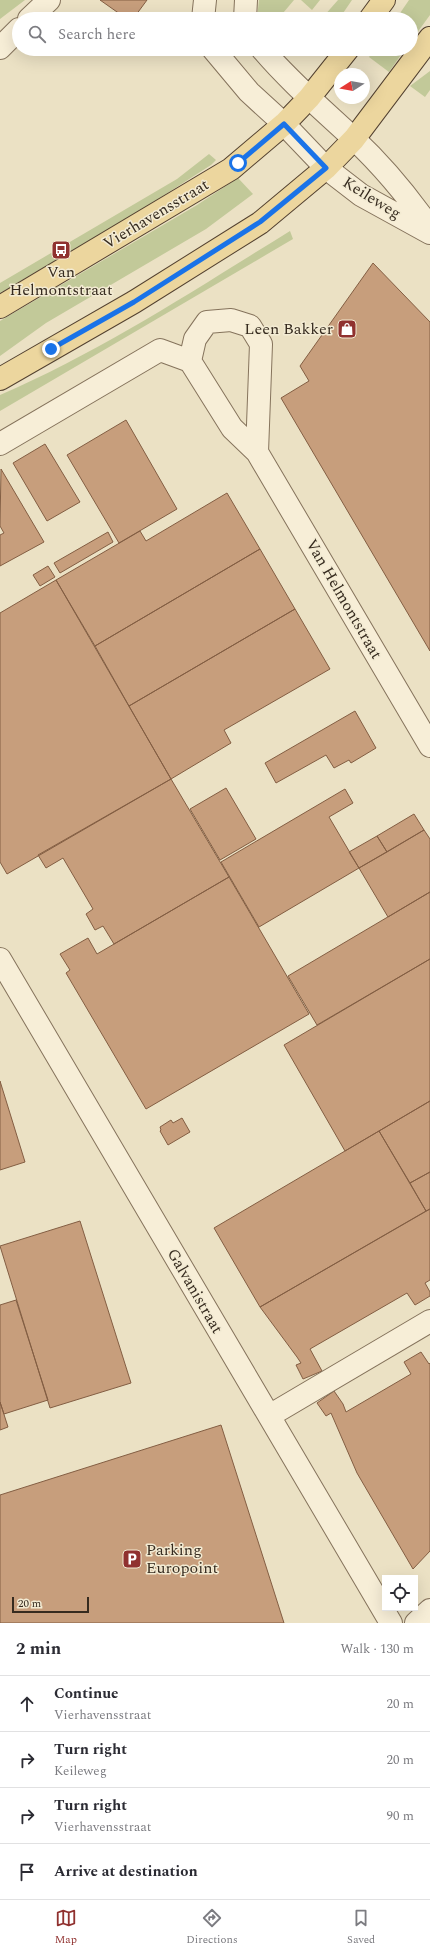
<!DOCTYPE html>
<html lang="en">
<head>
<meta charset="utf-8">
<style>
  body { margin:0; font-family:Spectral,serif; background:#f7f7f7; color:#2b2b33 }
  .controls { position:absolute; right:12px; bottom:12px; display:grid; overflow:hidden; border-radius:0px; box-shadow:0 4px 16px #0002 }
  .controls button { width:36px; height:36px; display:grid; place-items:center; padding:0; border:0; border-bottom:1px solid #e1e1e2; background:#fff; color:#2b2b33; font:20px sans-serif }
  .compass { position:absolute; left:334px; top:68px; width:36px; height:36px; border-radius:50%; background:#fff; box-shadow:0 4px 16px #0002; rotate:259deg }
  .scale { position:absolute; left:12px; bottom:10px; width:77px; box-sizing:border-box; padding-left:4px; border:2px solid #362b1f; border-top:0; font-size:11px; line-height:14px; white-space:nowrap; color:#362b1f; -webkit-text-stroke:3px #f3ebd3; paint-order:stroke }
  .stop { position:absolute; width:12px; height:12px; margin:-9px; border:3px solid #1a73e8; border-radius:50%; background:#fff }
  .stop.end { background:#1a73e8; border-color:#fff; box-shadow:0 1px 4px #0008 }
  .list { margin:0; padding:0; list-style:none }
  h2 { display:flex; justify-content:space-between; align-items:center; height:52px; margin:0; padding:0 16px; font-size:17px }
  h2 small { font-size:13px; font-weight:400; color:#7c7c81 }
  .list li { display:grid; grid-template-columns:26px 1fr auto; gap:12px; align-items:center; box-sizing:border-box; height:56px; padding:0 16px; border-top:1px solid #e1e1e2 }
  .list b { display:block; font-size:15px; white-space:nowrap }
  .list p { margin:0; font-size:13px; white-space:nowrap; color:#7c7c81 }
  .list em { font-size:13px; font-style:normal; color:#7c7c81 }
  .icon { flex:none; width:22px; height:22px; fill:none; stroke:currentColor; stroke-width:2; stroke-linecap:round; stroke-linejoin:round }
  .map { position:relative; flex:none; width:430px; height:1623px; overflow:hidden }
  .search { position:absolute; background:#fff; box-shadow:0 4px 16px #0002; left:12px; right:12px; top:12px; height:44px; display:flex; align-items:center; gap:10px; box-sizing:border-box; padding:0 14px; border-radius:22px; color:#7c7c81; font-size:15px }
  .sheet { height:276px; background:#fff }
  nav { display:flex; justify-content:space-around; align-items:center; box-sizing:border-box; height:56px; border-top:1px solid #e1e1e2; background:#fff; font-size:11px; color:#7c7c81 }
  nav a { display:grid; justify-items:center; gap:2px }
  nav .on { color:#90312f }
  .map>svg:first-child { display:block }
  .green { fill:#c2c999 }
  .building { fill:#c79e7c; stroke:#835e43 }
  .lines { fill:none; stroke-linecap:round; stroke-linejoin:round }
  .minor-casing { stroke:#85735c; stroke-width:24 }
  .major-casing { stroke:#534130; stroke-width:24 }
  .minor { stroke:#f7eed7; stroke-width:22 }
  .major { stroke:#ecd69e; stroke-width:22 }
  .route { stroke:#1a73e8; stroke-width:5 }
  .labels { text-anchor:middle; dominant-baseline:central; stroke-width:3; stroke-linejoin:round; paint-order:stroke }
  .street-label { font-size:16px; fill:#362b1f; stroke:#f3ebd3 }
  .poi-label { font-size:16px; fill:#362b1f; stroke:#f3ebd3 }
</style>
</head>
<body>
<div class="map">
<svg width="430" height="1623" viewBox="0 0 430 1623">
  <rect width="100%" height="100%" fill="#ebe1c4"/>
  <!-- green -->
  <path class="green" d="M 0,0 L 25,0 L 0,19 Z
    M 259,0 L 294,0 L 278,19 L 257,19 Z
    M 301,0 L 320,0 L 312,10 Z
    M 338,0 L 352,0 L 339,19 L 325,19 L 323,17 Z
    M 409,0 L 430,0 L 430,15 L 411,41 L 411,19 L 396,19 Z
    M 374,49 L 405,49 L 389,72 L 369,57 Z
    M 430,71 L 430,90 L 425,97 L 410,86 Z
    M 209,154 L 216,160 L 211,165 L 141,210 L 0,293 L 0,283 L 177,179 Z
    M 238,178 L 253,194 L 206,229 L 46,323 L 0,356 L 0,321 L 197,205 Z
    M 290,231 L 293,239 L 0,411 L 0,395 C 102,351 196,289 290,231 Z"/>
  <!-- building -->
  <path class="building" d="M 100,0 L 147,0 L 133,19 L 127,19 Z
    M 373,263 L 430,322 L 430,651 L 281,398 L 309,381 L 300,366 Z
    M 126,420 L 177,509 L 119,543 L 67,455 Z
    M 45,444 L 80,502 L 47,521 L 13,463 Z
    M 1,469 L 44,542 L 0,566 L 0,535 L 4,533 L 0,526 Z
    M 227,493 L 260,549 L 95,646 L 56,580 L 140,531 L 146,541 Z
    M 108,532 L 113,542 L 60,573 L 54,563 Z
    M 260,549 L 295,609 L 129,706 L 95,646 Z
    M 48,566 L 55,577 L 40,586 L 33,575 Z
    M 56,580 L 171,779 L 7,874 L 0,862 L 0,613 Z
    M 295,609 L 330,669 L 224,730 L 231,743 L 171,779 L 129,706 Z
    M 355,711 L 376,748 L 351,763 L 349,760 L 334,768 L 326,755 L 276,783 L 265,763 Z
    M 171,779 L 229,877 L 114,944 L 103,926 L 95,930 L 86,914 L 93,909 L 63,858 L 46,868 L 38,855 Z
    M 226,788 L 256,839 L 220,860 L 190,809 Z
    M 345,789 L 353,803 L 329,817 L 359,868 L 259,927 L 221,862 Z
    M 414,814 L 424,830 L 387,852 L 377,836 Z
    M 424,830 L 430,839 L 430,892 L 388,917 L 359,868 Z
    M 377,836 L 387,852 L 359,868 L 349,852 Z
    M 229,877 L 309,1014 L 146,1109 L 66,973 L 70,970 L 60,954 L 88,938 L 97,954 Z
    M 430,892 L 430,959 L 317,1025 L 288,976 Z
    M 430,959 L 430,1101 L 345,1151 L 284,1045 Z
    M 0,1081 L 25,1162 L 0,1170 Z
    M 430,1101 L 430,1172 L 410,1183 L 379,1131 Z
    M 182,1118 L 190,1132 L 168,1145 L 160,1131 L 161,1130 L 160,1127 L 171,1120 L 173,1123 Z
    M 379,1131 L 426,1211 L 260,1307 L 214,1228 Z
    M 430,1172 L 430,1209 L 426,1211 L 410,1183 Z
    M 430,1209 L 430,1280 L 425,1283 L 430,1292 L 430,1296 L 415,1305 L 407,1293 L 310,1349 L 322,1371 L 303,1379 L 296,1365 L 301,1363 L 297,1357 L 260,1307 Z
    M 80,1221 L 131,1383 L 50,1408 L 0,1246 Z
    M 16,1300 L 48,1400 L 4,1414 L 0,1402 L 0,1305 Z
    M 421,1352 L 429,1364 L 430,1363 L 430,1551 L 413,1569 L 357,1473 L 331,1413 L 326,1416 L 317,1403 L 334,1391 L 343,1404 L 346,1412 L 411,1374 L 404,1362 Z
    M 0,1402 L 8,1427 L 0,1430 Z
    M 221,1425 L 284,1623 L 0,1623 L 0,1495 Z"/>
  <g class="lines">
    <!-- minor casing -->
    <g class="minor-casing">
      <path id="minor" d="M 29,19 L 49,0
        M 203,19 L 205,0
        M 245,19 L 246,0
        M 0,48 L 19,29
        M 213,49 L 249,92 L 284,124 L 326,168 L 361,195 L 430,233
        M 262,49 C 290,82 322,109 353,138 C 383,166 407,195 430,228
        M 0,444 L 160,350 L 190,361
        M 257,452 L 261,344 L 250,326 L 231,320 L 207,322 L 195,339 L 190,361 L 232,428 L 257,452 L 430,746
        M 0,959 L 391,1623
        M 269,1416 L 430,1321
        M 416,1623 L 430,1610"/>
    </g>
    <!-- major casing -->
    <g class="major-casing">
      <path id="major" d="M 370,19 L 384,0
        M 0,307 L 231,169 L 284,124 L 309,98 L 348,49
        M 0,379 L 134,302 L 260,223 L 326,168 L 354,139 L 430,38"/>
    </g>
    <!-- minor -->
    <use href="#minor" class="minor"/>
    <!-- major -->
    <use href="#major" class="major"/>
  </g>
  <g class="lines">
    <!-- route -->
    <path class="route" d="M 51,349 L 134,302 L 260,222 L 326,168 L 284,124 L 238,163"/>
  </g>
  <!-- icons -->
  <defs>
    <g id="bus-square" transform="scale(1)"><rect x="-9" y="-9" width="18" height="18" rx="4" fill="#90312f" stroke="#f3ebd3"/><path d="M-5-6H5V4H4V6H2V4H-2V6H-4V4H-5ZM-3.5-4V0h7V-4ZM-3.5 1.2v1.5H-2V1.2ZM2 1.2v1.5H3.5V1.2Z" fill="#fff"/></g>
    <g id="shop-square" transform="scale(1)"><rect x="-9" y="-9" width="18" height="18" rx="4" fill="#90312f" stroke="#f3ebd3"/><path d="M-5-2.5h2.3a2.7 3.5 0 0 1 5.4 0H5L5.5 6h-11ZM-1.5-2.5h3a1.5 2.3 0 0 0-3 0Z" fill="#fff"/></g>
    <g id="parking-square" transform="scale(1)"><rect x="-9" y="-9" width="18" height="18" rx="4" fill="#90312f" stroke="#f3ebd3"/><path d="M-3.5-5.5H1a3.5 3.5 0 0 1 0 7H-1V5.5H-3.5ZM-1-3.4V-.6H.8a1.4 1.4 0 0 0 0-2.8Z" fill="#fff"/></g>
  </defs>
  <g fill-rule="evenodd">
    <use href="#bus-square" x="61" y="250"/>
    <use href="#shop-square" x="347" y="329"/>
    <use href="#parking-square" x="132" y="1559"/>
  </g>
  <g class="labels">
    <!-- street labels -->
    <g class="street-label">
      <text transform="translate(372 198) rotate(32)">Keileweg</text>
      <text transform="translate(156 214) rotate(-31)">Vierhavensstraat</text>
      <text transform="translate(344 599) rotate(60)">Van Helmontstraat</text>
      <text transform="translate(195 1291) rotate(60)">Galvanistraat</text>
    </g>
    <!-- poi labels -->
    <g class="poi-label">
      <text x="61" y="272">Van<tspan x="61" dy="18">Helmontstraat</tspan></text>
      <text x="333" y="329" text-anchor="end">Leen Bakker</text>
      <text x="146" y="1550" text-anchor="start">Parking<tspan x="146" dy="18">Europoint</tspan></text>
    </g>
  </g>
</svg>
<div class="controls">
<button><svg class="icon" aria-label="locate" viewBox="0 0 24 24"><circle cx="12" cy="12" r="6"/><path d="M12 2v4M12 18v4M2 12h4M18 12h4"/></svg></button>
</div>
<svg class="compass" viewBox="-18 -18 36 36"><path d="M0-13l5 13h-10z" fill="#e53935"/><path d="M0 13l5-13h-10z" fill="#7c7c81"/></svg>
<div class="scale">20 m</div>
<div class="stop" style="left:238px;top:163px"></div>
<div class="stop end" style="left:51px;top:349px"></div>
<div class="search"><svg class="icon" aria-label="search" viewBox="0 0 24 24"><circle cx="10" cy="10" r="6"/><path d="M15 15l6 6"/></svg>Search here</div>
</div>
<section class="sheet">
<h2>2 min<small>Walk · 130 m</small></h2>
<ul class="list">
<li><svg class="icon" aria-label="ahead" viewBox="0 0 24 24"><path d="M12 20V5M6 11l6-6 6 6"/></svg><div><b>Continue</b><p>Vierhavensstraat</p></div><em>20 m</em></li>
<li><svg class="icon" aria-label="right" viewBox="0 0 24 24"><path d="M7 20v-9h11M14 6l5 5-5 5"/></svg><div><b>Turn right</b><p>Keileweg</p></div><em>20 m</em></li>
<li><svg class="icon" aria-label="right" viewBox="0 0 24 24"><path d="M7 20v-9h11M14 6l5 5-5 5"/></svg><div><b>Turn right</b><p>Vierhavensstraat</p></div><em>90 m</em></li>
<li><svg class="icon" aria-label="arrive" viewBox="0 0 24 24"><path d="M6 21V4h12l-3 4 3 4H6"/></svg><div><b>Arrive at destination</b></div></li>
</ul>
</section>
<nav>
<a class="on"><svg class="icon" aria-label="map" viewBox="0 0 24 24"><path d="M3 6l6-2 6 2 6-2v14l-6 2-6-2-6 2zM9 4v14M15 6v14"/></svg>Map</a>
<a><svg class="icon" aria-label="directions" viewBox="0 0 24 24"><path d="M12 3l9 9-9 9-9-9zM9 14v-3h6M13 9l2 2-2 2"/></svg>Directions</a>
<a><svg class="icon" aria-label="saved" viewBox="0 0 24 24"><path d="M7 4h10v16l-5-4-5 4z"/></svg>Saved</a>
</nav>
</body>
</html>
